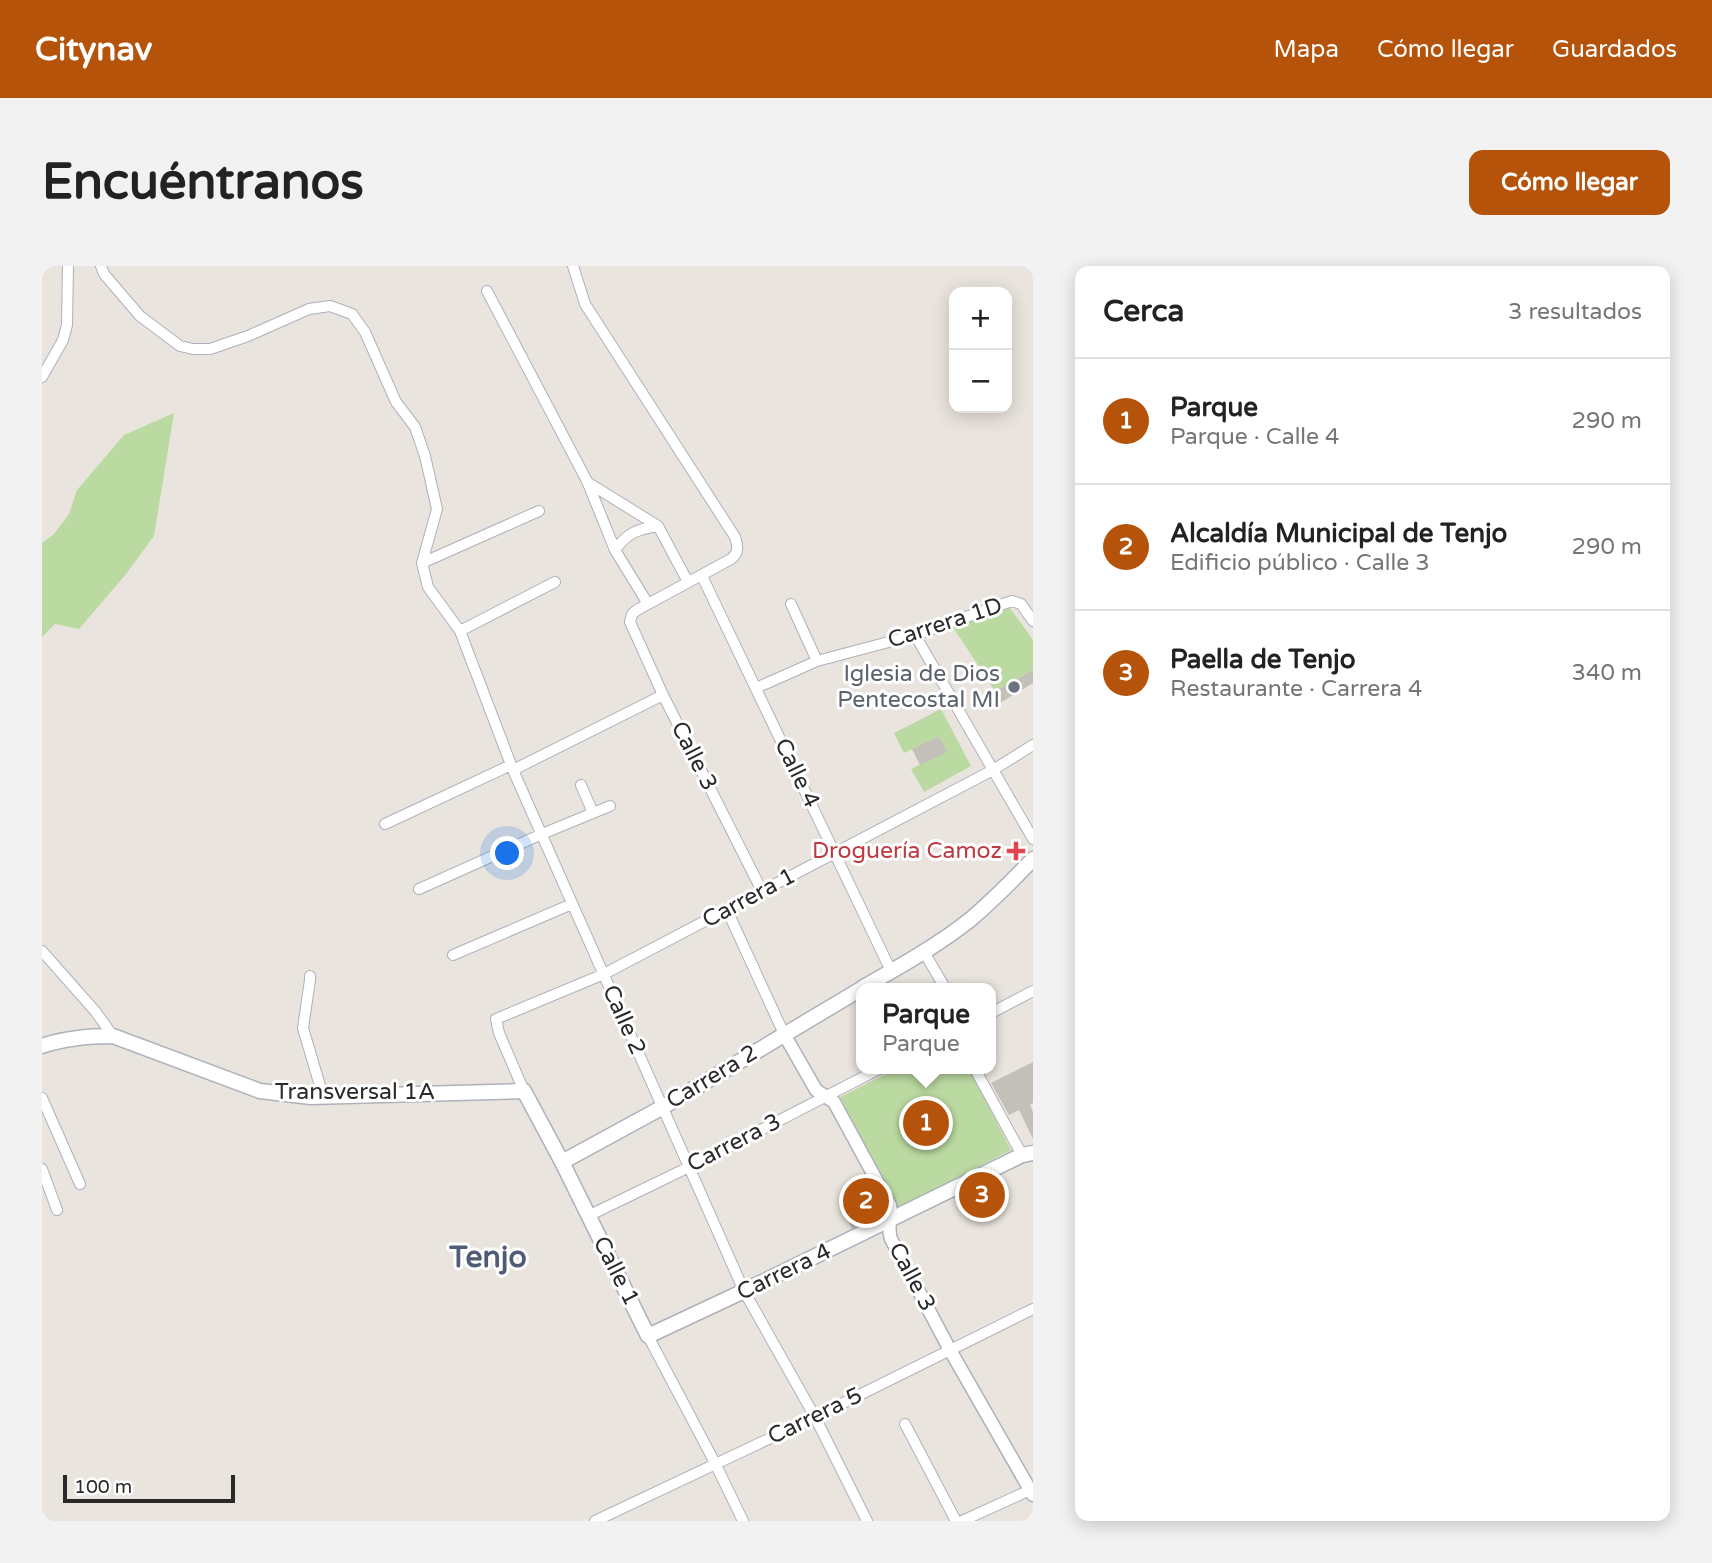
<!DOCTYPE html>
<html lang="es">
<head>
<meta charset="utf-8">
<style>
  body { margin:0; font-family:"Varela Round",sans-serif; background:#f2f2f2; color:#222 }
  .controls { position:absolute; right:21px; top:21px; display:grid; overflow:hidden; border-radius:14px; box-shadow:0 4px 18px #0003 }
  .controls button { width:63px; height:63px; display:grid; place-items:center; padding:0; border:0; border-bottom:2px solid #e0e0e0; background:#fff; color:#222; font:35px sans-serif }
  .scale { position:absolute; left:21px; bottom:18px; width:172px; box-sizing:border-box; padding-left:7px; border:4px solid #2a2a2a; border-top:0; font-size:19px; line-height:24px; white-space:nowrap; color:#2a2a2a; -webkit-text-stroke:5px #fff; paint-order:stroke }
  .you { position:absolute; left:466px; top:588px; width:24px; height:24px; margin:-18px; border:5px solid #fff; border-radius:50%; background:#1a73e8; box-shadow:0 0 0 10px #1a73e833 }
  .badge { display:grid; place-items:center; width:46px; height:46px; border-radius:50%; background:#b45309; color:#fff; font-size:23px; font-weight:700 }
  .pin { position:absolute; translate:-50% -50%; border:4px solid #fff; box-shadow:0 2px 7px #0006 }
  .popup { position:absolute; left:814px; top:717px; width:140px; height:91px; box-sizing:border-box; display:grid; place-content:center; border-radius:14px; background:#fff; filter:drop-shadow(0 2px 5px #0005); font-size:23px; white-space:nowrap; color:#767676 }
  .popup b { font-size:26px; color:#222 }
  .popup::after { content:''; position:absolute; left:50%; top:100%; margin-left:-14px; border:14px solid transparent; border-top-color:#fff }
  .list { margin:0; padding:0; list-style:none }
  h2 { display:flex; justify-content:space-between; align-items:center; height:91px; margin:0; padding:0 28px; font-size:30px }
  h2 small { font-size:23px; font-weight:400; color:#767676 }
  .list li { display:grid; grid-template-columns:46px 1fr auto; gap:21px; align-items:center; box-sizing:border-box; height:126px; padding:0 28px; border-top:2px solid #e0e0e0 }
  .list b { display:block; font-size:26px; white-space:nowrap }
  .list p { margin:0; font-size:23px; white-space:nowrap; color:#767676 }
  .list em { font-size:23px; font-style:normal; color:#767676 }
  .map { position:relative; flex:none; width:991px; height:1255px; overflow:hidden; border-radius:14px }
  header { display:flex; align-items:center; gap:42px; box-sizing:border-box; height:98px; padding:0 35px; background:#b45309; color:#fff }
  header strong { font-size:33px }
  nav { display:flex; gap:38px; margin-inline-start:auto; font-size:24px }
  .intro { display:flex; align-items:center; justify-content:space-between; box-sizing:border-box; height:168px; padding:0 42px }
  h1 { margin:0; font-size:49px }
  .button { padding:18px 32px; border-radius:14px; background:#b45309; color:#fff; font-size:24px; font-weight:700 }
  main { display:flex; gap:42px; padding:0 42px }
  aside { flex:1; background:#fff; border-radius:14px; box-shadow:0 4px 18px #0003 }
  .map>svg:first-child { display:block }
  .green { fill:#bbdaa1 }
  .building { fill:#c3bfb9 }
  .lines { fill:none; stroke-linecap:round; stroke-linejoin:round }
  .minor-casing { stroke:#aeb1b9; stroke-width:12 }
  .tertiary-casing { stroke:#aeb1b9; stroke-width:15 }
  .secondary-casing { stroke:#aeb1b9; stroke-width:17 }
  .minor { stroke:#fff; stroke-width:10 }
  .tertiary { stroke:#fff; stroke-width:12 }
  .secondary { stroke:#fff; stroke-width:14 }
  .worship-dot { fill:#6b7280; stroke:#fff; stroke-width:2.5 }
  .health-dot { fill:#e0444e; stroke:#fff; stroke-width:2.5 }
  .labels { text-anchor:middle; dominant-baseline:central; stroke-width:6; stroke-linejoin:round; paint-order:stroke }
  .street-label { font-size:23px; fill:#2a2a2a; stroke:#fff }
  .worship-label { font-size:23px; fill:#5b616d; stroke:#fff; text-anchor:end }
  .health-label { font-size:23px; fill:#be3a42; stroke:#fff; text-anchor:end }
  .district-label { font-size:30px; font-weight:bold; fill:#505b75; stroke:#fff }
</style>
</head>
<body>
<header>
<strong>Citynav</strong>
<nav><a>Mapa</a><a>Cómo llegar</a><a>Guardados</a></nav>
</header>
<div class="intro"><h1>Encuéntranos</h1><a class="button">Cómo llegar</a></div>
<main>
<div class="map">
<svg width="991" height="1255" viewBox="0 0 991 1255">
  <rect width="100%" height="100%" fill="#eae4de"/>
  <!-- green -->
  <path class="green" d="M 132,147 L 112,270 L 84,308 L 37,363 L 13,358 L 0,371 L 0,277 L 12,268 L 27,248 L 35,224 L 82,169 Z
    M 968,342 L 991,374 L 991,404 L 953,425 L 911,361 Z
    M 899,443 L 929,500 L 882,526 L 869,503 L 904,486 L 897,470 L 862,487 L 852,467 Z
    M 854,803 L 928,803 L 969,884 L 855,942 L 798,831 Z"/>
  <!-- building -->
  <path class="building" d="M 991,404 L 991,417 L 958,437 L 953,425 Z
    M 897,470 L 905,486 L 878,499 L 870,483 Z
    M 991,796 L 991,837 L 988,839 L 991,846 L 991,873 L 977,844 L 967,849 L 949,817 Z
    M 821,915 L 839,947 L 810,962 L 807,957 L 822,948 L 809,921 Z"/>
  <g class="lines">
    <!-- minor casing -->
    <g class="minor-casing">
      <path id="minor" d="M 59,0 L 62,8 L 98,50 L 138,80 L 151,83 L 168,83 L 206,70 L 267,43 L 288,40 L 310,48 L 323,66 L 354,136 L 373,161 L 383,190 L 395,243 L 380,297 L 386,321 L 418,365 L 471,504 L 702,1025 L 773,1151 L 825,1255
        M 531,0 L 543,38 L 693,271 C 696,280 697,287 689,293 L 595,344 L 590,348 L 588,356 L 621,429 L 720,625
        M 445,25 L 545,215 L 573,284 L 606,338
        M 0,111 L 21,74 L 25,59 L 26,0
        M 545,216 L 616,260 L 646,316
        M 573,284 C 585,267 596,263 616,260
        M 380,297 L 497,245
        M 660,310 L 849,705
        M 749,338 L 775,395
        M 418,365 L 513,316
        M 873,369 L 991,573
        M 714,422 L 775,395 L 873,369 L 970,335 L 979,338 L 991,355
        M 471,504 L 621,429
        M 539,519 L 551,547
        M 343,558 L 469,499
        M 377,623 L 500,568 L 568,540
        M 685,644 L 742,768
        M 0,685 L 53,745 L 71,770
        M 882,686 L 903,722
        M 411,689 L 530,638
        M 268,710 L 268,714 L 261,762 L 281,830
        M 949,747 L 991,725
        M 933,803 L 980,889
        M 482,825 L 457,767 L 454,753 L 562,708 L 951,504 L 991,479
        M 0,832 L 38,918
        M 0,903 L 15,944
        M 546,950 L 647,901 L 837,803
        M 606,1070 L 673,1197 L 701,1255
        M 863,1158 L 914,1255
        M 553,1255 L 773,1151 L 991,1043
        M 920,1255 L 988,1224"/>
    </g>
    <!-- tertiary casing -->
    <g class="tertiary-casing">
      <path id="tertiary" d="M 742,768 L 774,824 L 792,836 L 848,939 C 850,951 845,962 849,973 L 908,1084 L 991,1229"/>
    </g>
    <!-- secondary casing -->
    <g class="secondary-casing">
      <path id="secondary" d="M 820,722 C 857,701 895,680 929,653 C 951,634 971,614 991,593
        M 0,780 C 23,772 46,770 71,770 L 218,825 L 269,831 L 482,825 L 520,896 L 606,1070 L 702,1025 L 980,889 L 991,887
        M 520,896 L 621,841 L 819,723"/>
    </g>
    <!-- minor -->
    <use href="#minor" class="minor"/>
    <!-- tertiary -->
    <use href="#tertiary" class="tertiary"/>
    <!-- secondary -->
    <use href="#secondary" class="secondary"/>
  </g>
  <!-- markers -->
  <circle class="worship-dot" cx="972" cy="421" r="7"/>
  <path class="health-dot" d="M970.5 574.5h7v7h7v7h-7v7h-7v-7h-7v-7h7z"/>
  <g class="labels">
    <!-- street labels -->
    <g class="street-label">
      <text transform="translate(903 357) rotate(-18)">Carrera 1D</text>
      <text transform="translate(652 490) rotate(63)">Calle 3</text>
      <text transform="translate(755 507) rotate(64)">Calle 4</text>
      <text transform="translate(707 632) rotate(-28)">Carrera 1</text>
      <text transform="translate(582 754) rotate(66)">Calle 2</text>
      <text transform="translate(670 811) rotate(-31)">Carrera 2</text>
      <text x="313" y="826">Transversal 1A</text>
      <text transform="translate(692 877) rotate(-27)">Carrera 3</text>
      <text transform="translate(574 1005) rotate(63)">Calle 1</text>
      <text transform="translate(742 1006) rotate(-26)">Carrera 4</text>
      <text transform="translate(870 1011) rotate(62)">Calle 3</text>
      <text transform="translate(773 1150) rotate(-26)">Carrera 5</text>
    </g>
    <!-- worship labels -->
    <g class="worship-label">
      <text x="958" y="408">Iglesia de Dios<tspan x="958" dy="26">Pentecostal MI</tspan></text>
    </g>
    <!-- health labels -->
    <g class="health-label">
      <text x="960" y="585">Droguería Camoz</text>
    </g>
    <!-- district labels -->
    <g class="district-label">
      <text x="446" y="991">Tenjo</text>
    </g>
  </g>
</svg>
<div class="controls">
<button>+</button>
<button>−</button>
</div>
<div class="scale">100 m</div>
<div class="you"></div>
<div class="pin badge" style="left:884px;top:857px">1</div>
<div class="popup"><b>Parque</b>Parque</div>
<div class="pin badge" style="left:824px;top:935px">2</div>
<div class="pin badge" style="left:940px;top:929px">3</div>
</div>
<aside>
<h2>Cerca<small>3 resultados</small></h2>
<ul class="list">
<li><span class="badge">1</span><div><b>Parque</b><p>Parque · Calle 4</p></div><em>290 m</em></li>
<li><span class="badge">2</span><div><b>Alcaldía Municipal de Tenjo</b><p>Edificio público · Calle 3</p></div><em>290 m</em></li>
<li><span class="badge">3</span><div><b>Paella de Tenjo</b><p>Restaurante · Carrera 4</p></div><em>340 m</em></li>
</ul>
</aside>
</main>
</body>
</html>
